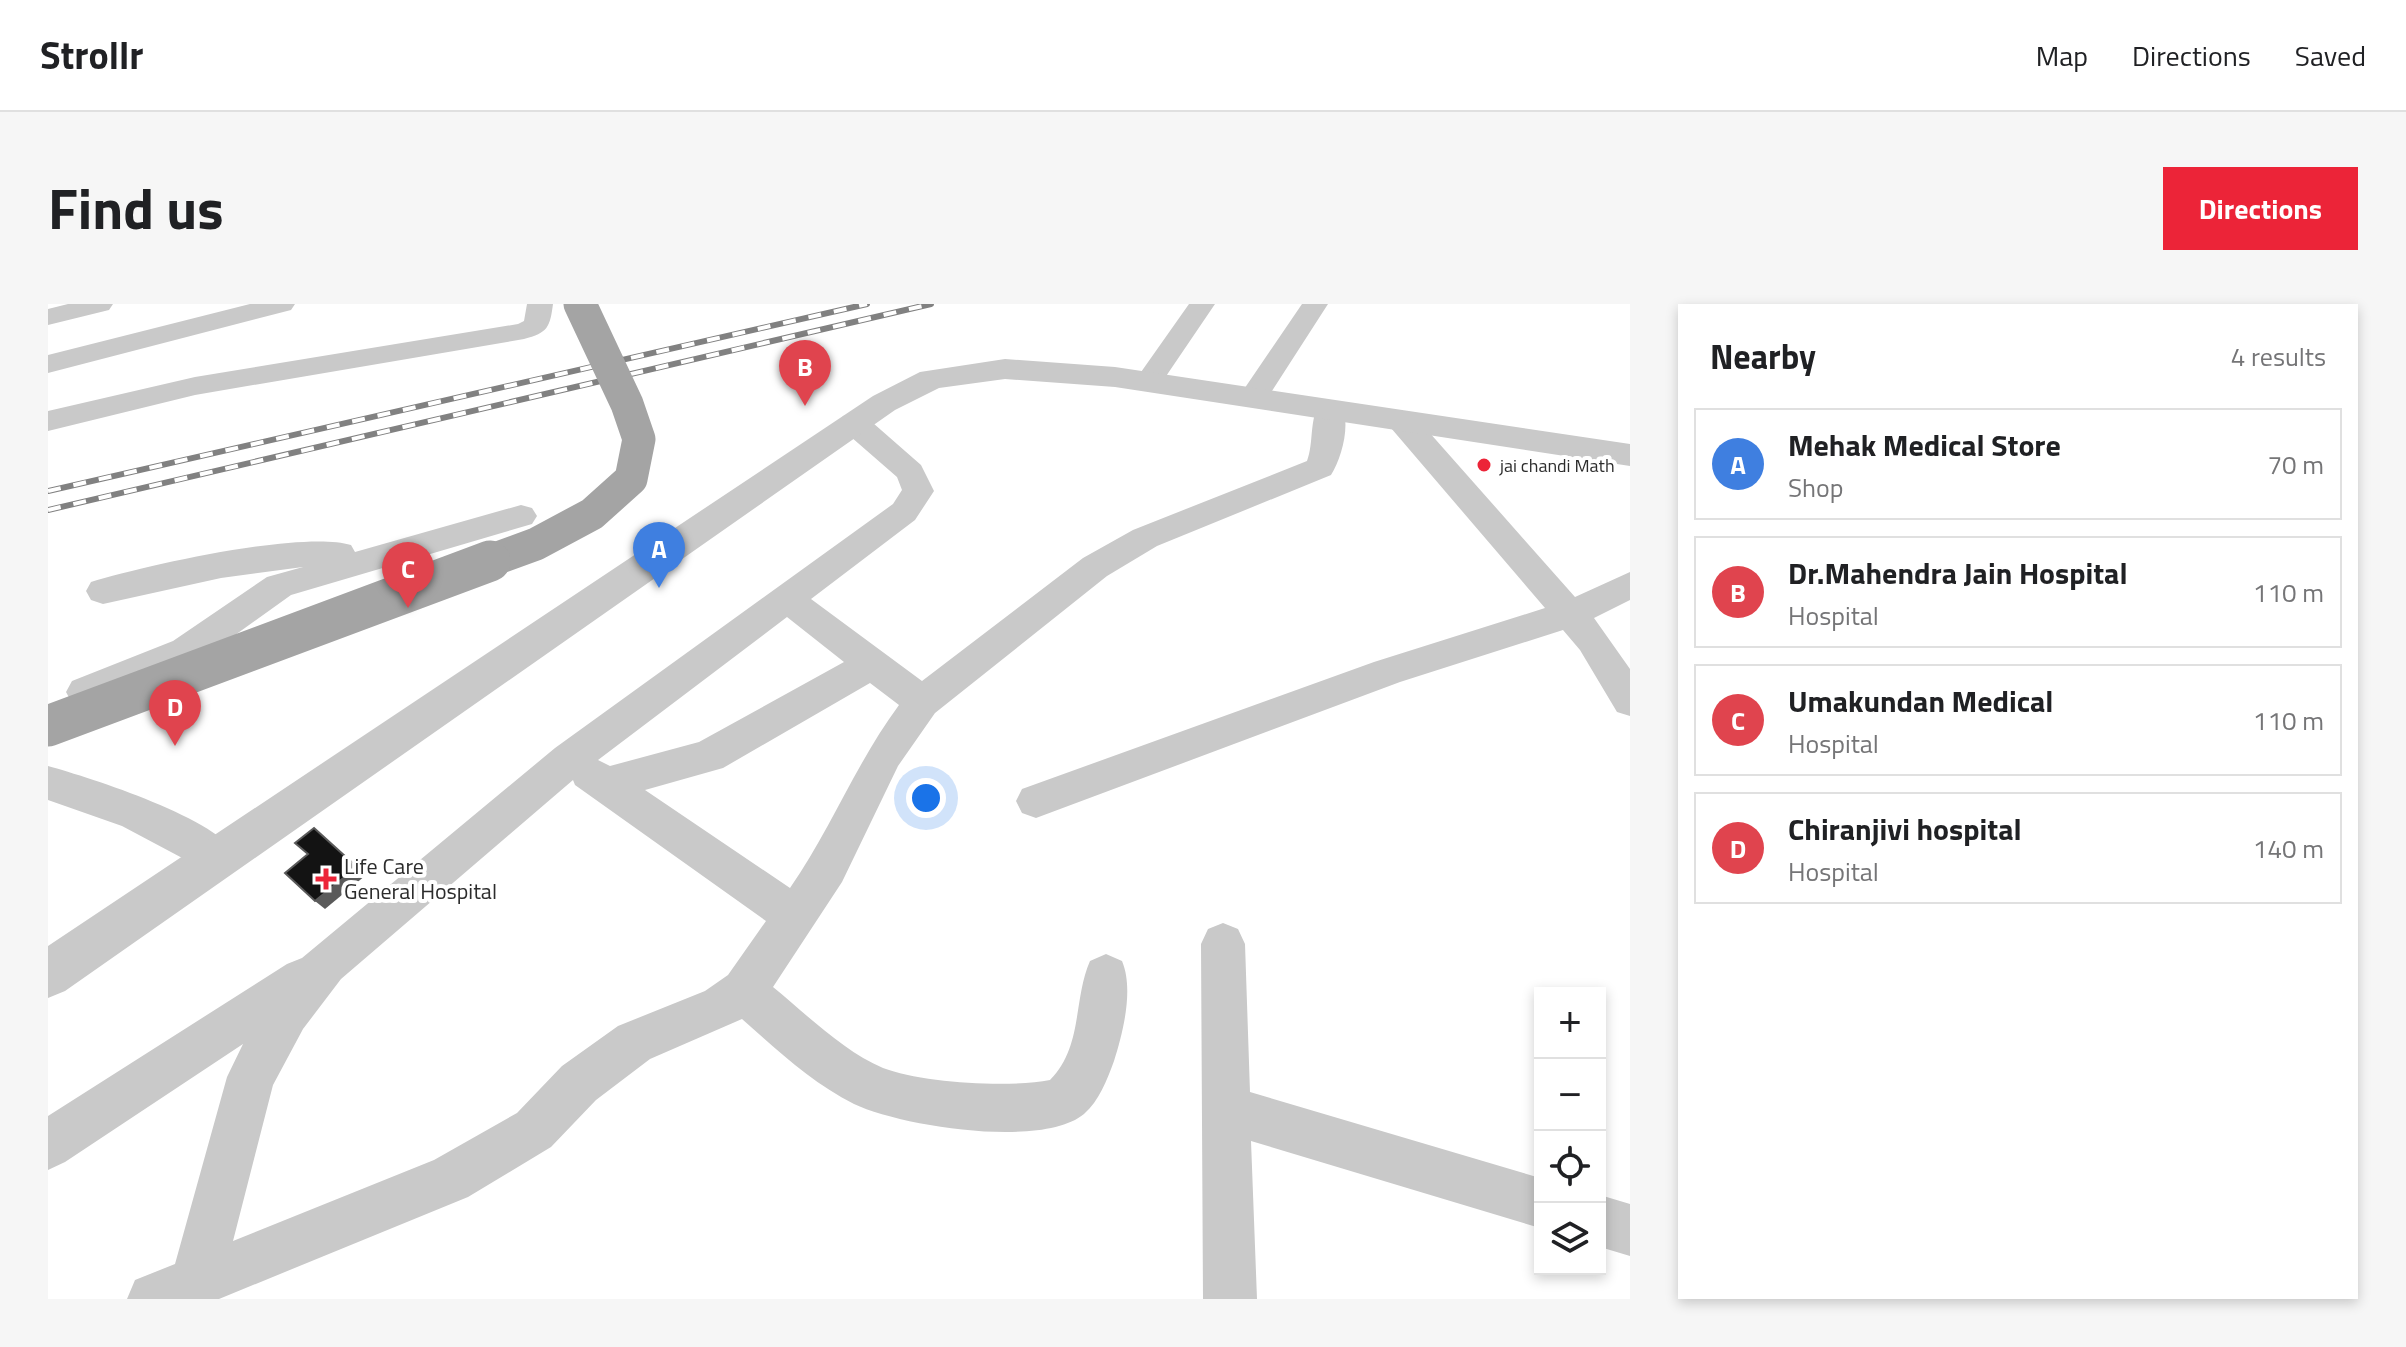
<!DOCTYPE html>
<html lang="en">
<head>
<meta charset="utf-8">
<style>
  body { margin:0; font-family:"Titillium Web",sans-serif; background:#f6f6f6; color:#202124 }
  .controls { position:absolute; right:24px; bottom:24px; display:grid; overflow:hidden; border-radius:0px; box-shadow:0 4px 12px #0003 }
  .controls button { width:72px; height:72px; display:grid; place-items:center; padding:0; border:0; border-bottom:2px solid #e0e0e0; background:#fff; color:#202124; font:40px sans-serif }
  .you { position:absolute; left:878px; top:494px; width:28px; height:28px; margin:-20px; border:6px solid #fff; border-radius:50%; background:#1a73e8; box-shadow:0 0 0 12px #1a73e833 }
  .badge { display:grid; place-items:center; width:52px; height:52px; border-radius:50%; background:#ec2438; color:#fff; font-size:26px; font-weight:700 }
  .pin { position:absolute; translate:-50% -66px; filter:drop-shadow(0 2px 4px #0008) }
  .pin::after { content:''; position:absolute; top:42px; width:28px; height:24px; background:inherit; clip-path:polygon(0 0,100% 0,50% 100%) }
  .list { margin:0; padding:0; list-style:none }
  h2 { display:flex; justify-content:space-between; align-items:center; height:104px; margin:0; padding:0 32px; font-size:34px }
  h2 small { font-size:26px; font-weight:400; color:#757577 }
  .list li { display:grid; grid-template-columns:52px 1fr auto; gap:24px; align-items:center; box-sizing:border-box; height:112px; margin:0 16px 16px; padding:0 16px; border:2px solid #e0e0e0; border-radius:0px }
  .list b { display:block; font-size:30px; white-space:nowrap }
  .list p { margin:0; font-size:26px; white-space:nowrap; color:#757577 }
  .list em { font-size:26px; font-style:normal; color:#757577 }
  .icon { flex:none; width:44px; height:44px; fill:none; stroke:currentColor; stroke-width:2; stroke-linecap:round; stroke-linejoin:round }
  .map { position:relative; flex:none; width:1582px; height:995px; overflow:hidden; border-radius:0px }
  header { display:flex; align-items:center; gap:48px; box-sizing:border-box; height:112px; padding:0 40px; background:#fff; border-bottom:2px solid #e0e0e0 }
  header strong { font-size:38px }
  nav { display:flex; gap:44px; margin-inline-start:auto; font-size:28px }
  .intro { display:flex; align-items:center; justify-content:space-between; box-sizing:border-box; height:192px; padding:0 48px }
  h1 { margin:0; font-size:56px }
  .button { padding:20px 36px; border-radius:0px; background:#ec2438; color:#fff; font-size:28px; font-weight:700 }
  main { display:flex; gap:48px; padding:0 48px }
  aside { flex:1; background:#fff; border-radius:0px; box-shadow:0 4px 12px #0003 }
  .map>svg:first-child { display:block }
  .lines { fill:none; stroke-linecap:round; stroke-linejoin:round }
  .minor { fill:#c9c9c9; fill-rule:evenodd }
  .tertiary { fill:#c9c9c9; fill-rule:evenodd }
  .rail-casing { stroke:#818181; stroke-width:6 }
  .rail { stroke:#fff; stroke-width:4; stroke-dasharray:13; stroke-linecap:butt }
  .primary-bridge-far1 { stroke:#a4a4a4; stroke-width:33 }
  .primary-bridge { stroke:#a4a4a4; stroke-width:41 }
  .shaded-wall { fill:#5a5a5a }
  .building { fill:#131313; stroke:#5a5a5a; stroke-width:2 }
  .poi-dot { fill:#ec2438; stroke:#fff; stroke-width:3 }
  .labels { text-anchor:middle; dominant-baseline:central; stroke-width:8; stroke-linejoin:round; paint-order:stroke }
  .far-poi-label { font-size:18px; fill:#2c2c2c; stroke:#fff; text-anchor:start }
  .poi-label { font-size:22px; fill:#2c2c2c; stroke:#fff; text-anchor:start }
</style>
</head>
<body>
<header>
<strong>Strollr</strong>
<nav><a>Map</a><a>Directions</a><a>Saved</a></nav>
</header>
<div class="intro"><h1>Find us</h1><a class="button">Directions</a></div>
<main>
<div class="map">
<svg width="1582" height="995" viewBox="0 0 1582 995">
  <rect width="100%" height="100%" fill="#fff"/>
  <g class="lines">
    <!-- minor -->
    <path class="minor" d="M 20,0 L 65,0 L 61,6 L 0,21 L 0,5 Z
      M 202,0 L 247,0 L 243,6 L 0,69 L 0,51 Z
      M 479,0 L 505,0 C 502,23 500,29 476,35 L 147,91 L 0,127 L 0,107 L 147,73 L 470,20 L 476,17 Z
      M 1141,0 L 1167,0 L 1110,84 L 1100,87 L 1090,84 L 1086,78 Z
      M 1254,0 L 1280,0 L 1215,101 L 1205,103 L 1195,101 L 1190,94 Z
      M 1282,97 L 1292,99 C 1304,117 1294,154 1283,171 L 1109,242 L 1059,272 L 887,409 L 850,462 L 794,578 L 725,683 C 758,710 795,747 835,764 C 874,779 962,784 1002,776 C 1035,743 1025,696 1042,657 L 1058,650 L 1074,657 C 1086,685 1075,729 1066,757 C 1059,776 1051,797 1036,810 C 994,845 852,822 806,800 C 764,779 729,746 694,715 L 602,755 L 548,796 L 503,843 L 420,893 L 171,995 L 79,995 L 87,976 L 127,960 L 179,773 L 195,740 L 17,858 L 0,866 L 0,812 L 239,660 L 254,654 L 507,444 L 845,200 L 854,186 L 849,173 L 795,126 L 791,119 L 795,112 L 806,109 L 817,112 L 873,161 L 886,187 L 867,216 L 763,295 L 874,377 L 1035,254 L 1085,226 L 1259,157 C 1266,139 1261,115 1272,99 ZM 739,313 L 796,358 L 651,438 L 562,462 L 550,456 ZM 822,379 L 851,401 C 808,459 783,525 742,584 L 597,486 L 675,464 ZM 525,476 L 527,481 L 718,617 L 680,671 L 657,687 L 570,722 L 514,762 L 469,809 L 386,856 L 185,937 L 225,781 L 255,725 L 293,675 Z
      M 1354,107 L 1365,110 L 1527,293 L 1582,268 L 1582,296 L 1546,314 L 1582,365 L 1582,412 L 1569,408 L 1532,346 L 1515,326 L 1352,378 L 988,514 L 974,509 L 968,497 L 974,485 L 1326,358 L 1497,304 L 1343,124 L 1339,117 L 1343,110 Z
      M 473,201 L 484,204 L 489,212 L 484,220 L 243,291 L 151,357 L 50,399 L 37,403 L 24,399 L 18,388 L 24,377 L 125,337 L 219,273 L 255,263 L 173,274 L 55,300 L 43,296 L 38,287 L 43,278 C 95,262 254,226 303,241 L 307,248 Z
      M 0,462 C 43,474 173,515 191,554 L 185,567 L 170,573 L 74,522 L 0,496 Z
      M 1175,619 L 1190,625 L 1197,640 L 1202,788 L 1492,874 L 1492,924 L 1203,837 L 1209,995 L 1155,995 L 1153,640 L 1160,625 Z
      M 1552,891 L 1582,900 L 1582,952 L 1552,943 Z"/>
    <!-- tertiary -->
    <path class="tertiary" d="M 957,55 L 1067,63 L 1582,140 L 1582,162 L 1067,83 L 957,75 L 891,84 L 847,106 L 17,687 L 0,694 L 0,642 L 825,92 L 872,68 Z"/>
    <!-- rail casing -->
    <g class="rail-casing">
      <path id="rail" d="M 0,187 L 819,0
        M 0,206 L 883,0"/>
    </g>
    <!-- rail -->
    <use href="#rail" class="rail"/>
    <!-- primary-bridge-far1 -->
    <path class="primary-bridge-far1" d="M 436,259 L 488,240 L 544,210 L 583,175 L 591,135 L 579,100 L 532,0"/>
    <!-- primary-bridge -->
    <path class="primary-bridge" d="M 0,422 L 442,257"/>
  </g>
  <!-- shaded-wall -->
  <path class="shaded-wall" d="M 266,524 L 318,571 L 277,605 L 267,597 Z"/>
  <!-- building -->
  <path class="building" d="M 266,524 L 309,563 L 267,597 L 237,569 L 260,550 L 247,539 Z"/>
  <!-- markers -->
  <g class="poi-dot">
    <circle cx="1436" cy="161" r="8"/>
    <path d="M274 563h8v8h8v8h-8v8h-8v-8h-8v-8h8z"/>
  </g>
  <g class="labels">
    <!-- far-poi labels -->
    <g class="far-poi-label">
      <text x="1452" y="161">jai chandi Math</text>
    </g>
    <!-- poi labels -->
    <g class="poi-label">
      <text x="296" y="562">Life Care<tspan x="296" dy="25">General Hospital</tspan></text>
    </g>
  </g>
</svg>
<div class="controls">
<button>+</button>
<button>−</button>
<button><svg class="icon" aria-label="locate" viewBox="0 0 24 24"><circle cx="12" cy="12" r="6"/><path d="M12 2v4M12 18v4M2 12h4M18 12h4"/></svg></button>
<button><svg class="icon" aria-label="layers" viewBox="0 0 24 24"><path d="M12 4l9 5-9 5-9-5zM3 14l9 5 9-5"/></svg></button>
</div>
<div class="you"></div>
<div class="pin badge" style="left:611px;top:284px;background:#3f7fe0">A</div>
<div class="pin badge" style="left:757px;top:102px;background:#e0444e">B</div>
<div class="pin badge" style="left:360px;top:304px;background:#e0444e">C</div>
<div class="pin badge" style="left:127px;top:442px;background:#e0444e">D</div>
</div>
<aside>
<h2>Nearby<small>4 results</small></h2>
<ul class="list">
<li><span class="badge" style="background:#3f7fe0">A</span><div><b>Mehak Medical Store</b><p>Shop</p></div><em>70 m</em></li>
<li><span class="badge" style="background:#e0444e">B</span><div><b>Dr.Mahendra Jain Hospital</b><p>Hospital</p></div><em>110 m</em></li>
<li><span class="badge" style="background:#e0444e">C</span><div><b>Umakundan Medical</b><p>Hospital</p></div><em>110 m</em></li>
<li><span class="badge" style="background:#e0444e">D</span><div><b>Chiranjivi hospital</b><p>Hospital</p></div><em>140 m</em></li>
</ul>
</aside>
</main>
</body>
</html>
